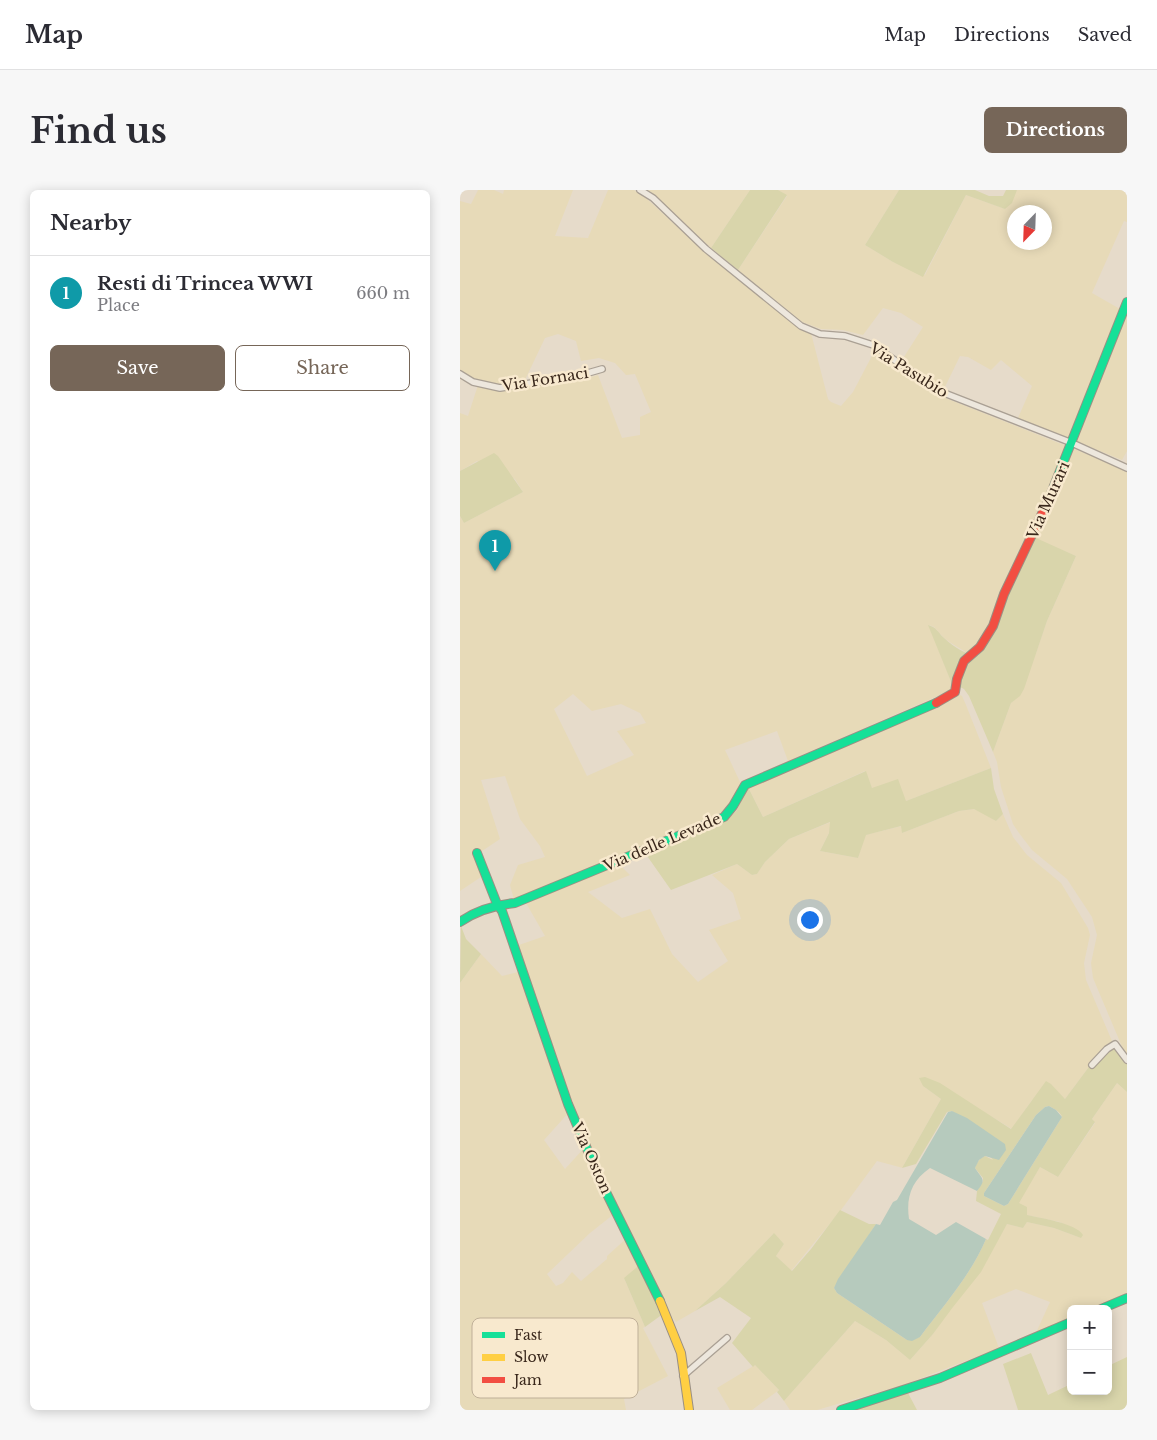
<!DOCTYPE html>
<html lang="en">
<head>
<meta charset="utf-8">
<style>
  body { margin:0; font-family:"Libre Baskerville",serif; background:#f7f7f7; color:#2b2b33 }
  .controls { position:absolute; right:15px; bottom:15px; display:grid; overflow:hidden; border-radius:8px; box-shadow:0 2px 12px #0003 }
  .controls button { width:45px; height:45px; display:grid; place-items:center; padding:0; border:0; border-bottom:1px solid #e1e1e2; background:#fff; color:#2b2b33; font:25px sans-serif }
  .compass { position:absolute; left:547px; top:15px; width:45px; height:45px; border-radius:50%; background:#fff; box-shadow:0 2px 12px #0003; rotate:203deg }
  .you { position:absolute; left:349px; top:729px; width:18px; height:18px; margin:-12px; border:4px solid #fff; border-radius:50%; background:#1a73e8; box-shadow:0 0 0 8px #1a73e833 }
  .badge { display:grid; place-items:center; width:32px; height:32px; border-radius:50%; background:#766658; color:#fff; font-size:16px; font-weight:700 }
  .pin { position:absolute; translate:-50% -41px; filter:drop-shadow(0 1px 2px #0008) }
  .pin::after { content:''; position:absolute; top:26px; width:18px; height:15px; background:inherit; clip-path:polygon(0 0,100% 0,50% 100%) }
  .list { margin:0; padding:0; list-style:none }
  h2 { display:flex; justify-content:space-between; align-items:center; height:65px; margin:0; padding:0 20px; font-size:21px }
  h2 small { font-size:16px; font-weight:400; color:#7c7c81 }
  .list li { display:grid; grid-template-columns:32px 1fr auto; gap:15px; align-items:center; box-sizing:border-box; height:75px; padding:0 20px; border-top:1px solid #e1e1e2 }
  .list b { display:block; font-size:19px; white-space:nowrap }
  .list p { margin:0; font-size:16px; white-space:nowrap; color:#7c7c81 }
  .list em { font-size:16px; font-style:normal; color:#7c7c81 }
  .actions { display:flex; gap:10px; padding:15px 20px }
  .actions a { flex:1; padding:11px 0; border:1px solid #766658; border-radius:8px; text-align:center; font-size:18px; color:#766658 }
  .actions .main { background:#766658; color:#fff }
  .map { position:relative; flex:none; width:667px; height:1220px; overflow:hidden; border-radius:8px }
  header { display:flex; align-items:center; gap:30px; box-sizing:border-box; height:70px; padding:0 25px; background:#fff; border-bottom:1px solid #e1e1e2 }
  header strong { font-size:24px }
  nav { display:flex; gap:28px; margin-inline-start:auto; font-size:18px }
  .intro { display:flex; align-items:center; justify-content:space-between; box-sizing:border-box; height:120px; padding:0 30px }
  h1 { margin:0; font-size:35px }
  .button { padding:12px 22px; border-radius:8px; background:#766658; color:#fff; font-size:18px; font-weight:700 }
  main { display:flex; gap:30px; padding:0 30px }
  aside { flex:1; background:#fff; border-radius:8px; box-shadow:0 2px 12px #0003 }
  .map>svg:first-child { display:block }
  .farmland { fill:#e7dab8; fill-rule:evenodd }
  .green { fill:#d9d5ab; fill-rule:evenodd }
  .water { fill:#b6cabd }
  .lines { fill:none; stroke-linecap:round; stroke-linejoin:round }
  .street-casing { stroke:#aaa094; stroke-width:8 }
  .fast-casing { stroke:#9a8f83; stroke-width:10 }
  .slow-casing { stroke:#9a8f83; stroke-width:10 }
  .jam-casing { stroke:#9a8f83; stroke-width:10 }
  .street { stroke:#ede7dd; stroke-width:5.5 }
  .fast { stroke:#16e098; stroke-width:8 }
  .slow { stroke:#ffcf43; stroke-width:8 }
  .jam { stroke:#f24e42; stroke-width:8 }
  .labels { text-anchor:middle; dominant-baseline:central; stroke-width:5; stroke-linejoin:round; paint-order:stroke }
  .street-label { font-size:15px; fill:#39271b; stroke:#f8e9ce }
  .key { fill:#f8e9ce; stroke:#bfaf98; stroke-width:1 }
  .key-label { font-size:14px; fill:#39271b }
</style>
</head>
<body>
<header>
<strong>Map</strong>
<nav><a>Map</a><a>Directions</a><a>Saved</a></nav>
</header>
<div class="intro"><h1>Find us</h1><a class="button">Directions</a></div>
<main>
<aside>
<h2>Nearby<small></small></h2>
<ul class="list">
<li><span class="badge" style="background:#0f9aa8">1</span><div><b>Resti di Trincea WWI</b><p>Place</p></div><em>660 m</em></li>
</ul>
<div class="actions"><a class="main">Save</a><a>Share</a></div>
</aside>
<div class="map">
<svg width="667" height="1220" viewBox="0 0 667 1220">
  <rect width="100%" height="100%" fill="#e6dbca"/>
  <!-- farmland -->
  <path class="farmland" d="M 18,0 L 34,0 L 43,4 L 44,0 L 113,0 L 95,46 L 128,48 L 148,0 L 174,0 L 186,8 L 251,68 L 339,138 L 351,143 L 368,209 L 371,212 L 381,216 L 393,202 L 415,160 L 471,200 L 488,209 L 667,280 L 667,863 L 663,859 L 633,788 L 631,773 L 637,745 L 632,727 L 607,689 L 572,660 L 559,643 L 553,634 L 541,597 L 537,572 L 533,562 L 551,513 L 556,508 L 576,463 L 587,431 L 616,366 L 576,349 L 550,396 L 517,467 L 509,464 L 491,453 L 484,448 L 474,437 L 469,435 L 494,499 L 328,571 L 317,541 L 265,560 L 281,594 L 269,619 L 54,710 L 50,695 L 58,675 L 85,667 L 80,656 L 60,629 L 45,586 L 21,590 L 40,649 L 19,663 L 27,683 L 0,701 L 0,326 L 4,333 L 63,302 L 55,289 L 17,271 L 0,281 L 0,223 L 8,226 L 19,192 L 0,184 L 0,11 L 11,14 ZM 98,144 L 116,151 L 121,171 L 139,168 L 155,173 L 166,185 L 175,184 L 191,222 L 180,227 L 180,245 L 162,248 L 138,185 L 120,190 L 91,194 L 63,194 L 85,148 ZM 113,504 L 132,521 L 161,514 L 180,523 L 186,533 L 157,541 L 174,565 L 127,586 L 94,519 Z
    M 188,0 L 290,0 L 251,58 Z
    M 318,0 L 439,0 L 405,55 L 433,72 L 465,85 L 506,5 L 545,19 L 557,0 L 667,0 L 667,32 L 664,31 L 632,103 L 667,123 L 667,261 L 662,270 L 558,228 L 572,196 L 541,170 L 531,180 L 508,167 L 500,166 L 484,199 L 475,194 L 442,170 L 463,137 L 441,123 L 423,118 L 403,145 L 383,140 L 361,139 L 342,132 L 278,80 L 327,6 ZM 554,22 L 584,22 L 584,52 L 554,52 Z
    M 498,504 L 502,506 L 506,515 L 531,578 L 446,611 L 412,598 L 405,581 L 303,627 L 288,597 Z
    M 514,619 L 525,623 L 536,631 L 543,624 L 553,647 L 567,665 L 601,693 L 628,738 L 630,745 L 624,773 L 626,790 L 652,851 L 634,870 L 605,909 L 599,904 L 572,910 L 552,939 L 534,928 L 463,896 L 481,909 L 442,978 L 443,978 L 417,971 L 381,1020 L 331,1081 L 316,1066 L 324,1054 L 313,1044 L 266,1093 L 235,1121 L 216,1132 L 207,1121 L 164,1088 L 185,1137 L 183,1138 L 208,1186 L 164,1209 L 166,1220 L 0,1220 L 0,793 L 21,764 L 42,786 L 66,780 L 56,756 L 85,746 L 66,713 L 159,674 L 170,685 L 128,702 L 162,728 L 190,719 L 212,764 L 238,792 L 268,771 L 249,740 L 281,729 L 273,703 L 252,685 L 277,674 L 292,685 L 297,684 L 305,672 L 329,649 L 371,632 L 369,643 L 360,661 L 398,668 L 405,645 L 442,636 L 442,643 L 499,621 ZM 111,920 L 126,956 L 105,979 L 84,950 ZM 159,1020 L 171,1047 L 168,1047 L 147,1066 L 147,1069 L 121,1091 L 112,1082 L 103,1093 L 96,1096 L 87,1084 L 130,1043 Z
    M 657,893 L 667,902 L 667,1107 L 640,1119 L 611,1119 L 611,1131 L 575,1145 L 590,1112 L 556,1099 L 522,1113 L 539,1158 L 446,1194 L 357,1220 L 330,1220 L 324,1211 L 395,1131 L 426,1150 L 450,1170 L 473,1144 L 547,1034 L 563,1038 L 567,1032 L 594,1038 L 621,1048 L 620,1042 L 600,1032 L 567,1025 L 558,1013 L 580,977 L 598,987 L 635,933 L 632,929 Z
    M 295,1175 L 319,1200 L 292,1220 L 270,1220 L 257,1198 Z"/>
  <!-- green -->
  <path class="green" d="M 290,0 L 318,0 L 327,5 L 278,80 L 251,58 Z
    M 439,0 L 515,0 L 529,6 L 543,6 L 546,0 L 557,0 L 552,13 L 545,19 L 506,5 L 463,87 L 433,72 L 405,55 Z
    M 34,263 L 38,266 L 63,302 L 4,333 L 0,326 L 0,281 Z
    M 576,348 L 616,366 L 587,431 L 564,499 L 560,506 L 551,513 L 533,562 L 509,506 L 504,499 L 500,497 L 494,499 L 468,435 C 476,437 478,442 483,447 C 491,455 507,466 518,466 L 550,396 Z
    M 531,578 L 534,599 L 543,624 L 536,631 L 514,619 L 499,621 L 442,643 L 441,636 L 406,645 L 398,668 L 360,661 L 369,643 L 370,632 L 329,649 L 305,672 L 297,684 L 292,685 L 277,674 L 211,700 L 185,663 L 270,627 L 277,620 L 288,597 L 303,627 L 406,581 L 412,598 L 438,589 L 446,611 Z
    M 1,736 L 6,749 L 21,764 L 0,793 Z
    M 652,851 L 657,863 L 667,873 L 667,902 L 657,893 L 632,929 L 635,932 L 598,987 L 580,977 L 559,1013 L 567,1017 L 567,1025 C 580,1028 616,1033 623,1045 L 621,1048 L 594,1038 L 567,1032 L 563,1038 L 547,1034 L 521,1082 L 493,1117 L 473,1144 L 450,1170 L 426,1150 L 395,1131 L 324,1211 L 317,1202 L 319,1200 L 295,1175 L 293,1177 L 272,1153 L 291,1128 L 260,1107 L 235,1121 L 266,1093 L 314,1043 L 324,1054 L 316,1066 L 332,1081 L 351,1059 L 380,1020 L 409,1034 L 416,1034 L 374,1098 L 377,1103 L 447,1150 L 460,1147 C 483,1116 511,1085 526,1049 L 528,1050 L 541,1024 L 516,1011 L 517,1001 L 523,991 L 523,988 L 515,978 C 517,972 519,969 525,966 L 533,970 L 492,921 L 487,922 L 456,974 L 442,978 L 481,909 L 463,896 L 459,888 L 465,887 L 480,893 L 551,939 L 586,891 L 591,894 L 605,909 L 634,870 ZM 589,916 C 594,919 600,921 602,927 L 548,1014 L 544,1016 L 524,1006 L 524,1003 L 576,925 L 585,917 Z
    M 183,1072 L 207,1121 L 185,1137 L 164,1088 Z
    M 571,1163 L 588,1205 L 611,1194 L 611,1201 L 648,1201 L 648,1176 L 667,1167 L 667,1220 L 558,1220 L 543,1174 Z
    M 448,1203 L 457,1220 L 391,1220 L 391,1219 Z"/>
  <!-- water -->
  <path class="water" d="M 589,916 L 596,920 L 602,927 L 548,1014 L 544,1016 L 524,1006 L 524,1003 L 576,925 L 585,917 Z
    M 492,921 L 507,928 L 545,954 L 546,960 L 539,970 L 525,966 L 519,970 L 515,978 C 522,989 527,989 517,1001 L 470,978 C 451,991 446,1008 449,1029 L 476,1045 L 496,1032 L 526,1049 C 511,1085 483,1116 460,1147 L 452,1151 L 447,1150 L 377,1103 L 374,1098 L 378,1089 L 416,1034 L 420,1035 L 433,1012 L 437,1010 L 488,922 Z"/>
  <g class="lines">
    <!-- street casing -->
    <g class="street-casing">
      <path id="street" d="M 180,0 L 193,8 L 246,59 L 341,136 L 360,144 L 385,146 L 413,155 L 479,201 L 612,253 L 667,278
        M 0,184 L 13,192 L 40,198 L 121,185 L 142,179
        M 632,875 L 647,859 L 655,854 L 667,870
        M 223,1186 L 267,1148"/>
    </g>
    <!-- fast casing -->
    <g class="fast-casing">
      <path id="fast" d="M 588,311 L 667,112
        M 17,663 L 37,714 L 42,721 L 108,914 L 142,994 L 200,1111
        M 0,732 C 17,720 35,715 55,713 L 264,627 L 273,616 L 285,595 L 476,513
        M 641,1119 L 667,1108
        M 381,1220 L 480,1188 L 611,1132"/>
    </g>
    <!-- slow casing -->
    <g class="slow-casing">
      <path id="slow" d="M 200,1111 L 221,1163 L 229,1220"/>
    </g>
    <!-- jam casing -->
    <g class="jam-casing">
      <path id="jam" d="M 476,513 L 495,502 L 497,489 L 504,471 L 520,457 L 533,436 L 544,404 L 588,311"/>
    </g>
    <!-- street -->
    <use href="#street" class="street"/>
    <!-- fast -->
    <use href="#fast" class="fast"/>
    <!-- slow -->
    <use href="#slow" class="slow"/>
    <!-- jam -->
    <use href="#jam" class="jam"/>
  </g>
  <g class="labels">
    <!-- street labels -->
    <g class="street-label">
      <text transform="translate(449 180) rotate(32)">Via Pasubio</text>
      <text transform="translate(85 189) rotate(-9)">Via Fornaci</text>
      <text transform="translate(588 310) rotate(-66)">Via Murari</text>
      <text transform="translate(202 652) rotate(-23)">Via delle Levade</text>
      <text transform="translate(132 968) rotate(66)">Via Oston</text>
    </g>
  </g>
  <!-- legend -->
  <rect x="12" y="1128" width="166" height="80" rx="8" class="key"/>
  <rect x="22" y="1142" width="23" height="6" fill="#16e098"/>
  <rect x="22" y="1164" width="23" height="7" fill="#ffcf43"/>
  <rect x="22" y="1187" width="23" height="6" fill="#f24e42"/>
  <g class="key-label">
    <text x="54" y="1150">Fast</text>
    <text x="54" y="1172">Slow</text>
    <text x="54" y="1195">Jam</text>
  </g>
</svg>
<div class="controls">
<button>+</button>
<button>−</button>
</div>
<svg class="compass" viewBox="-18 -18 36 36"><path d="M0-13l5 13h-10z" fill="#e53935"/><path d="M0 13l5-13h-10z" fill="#7c7c81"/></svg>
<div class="you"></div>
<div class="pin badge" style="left:35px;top:381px;background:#0f9aa8">1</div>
</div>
</main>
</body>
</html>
